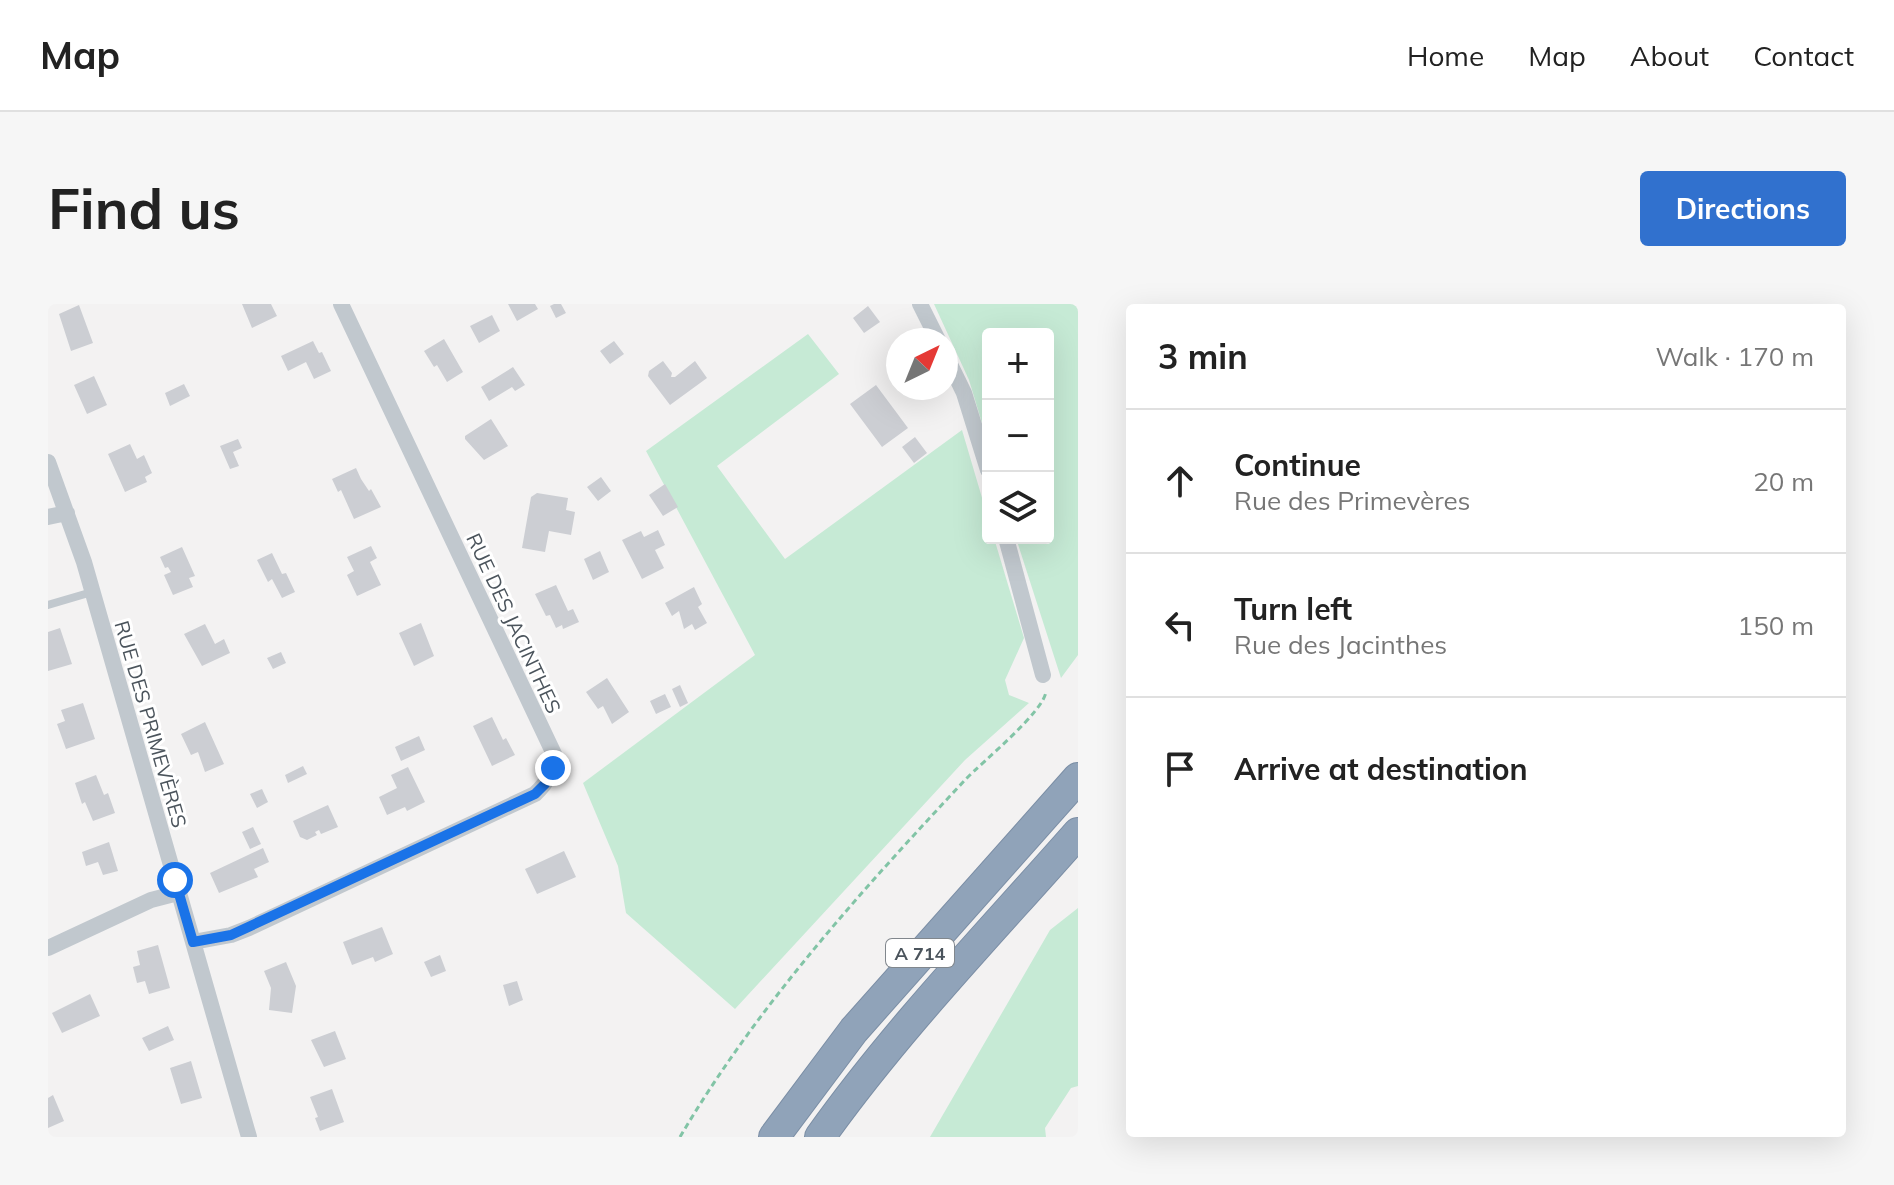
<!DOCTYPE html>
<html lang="en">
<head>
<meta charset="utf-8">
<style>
  body { margin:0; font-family:Mulish,sans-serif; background:#f6f6f6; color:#222 }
  .controls { position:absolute; right:24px; top:24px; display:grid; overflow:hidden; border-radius:8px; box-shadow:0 8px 32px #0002 }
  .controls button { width:72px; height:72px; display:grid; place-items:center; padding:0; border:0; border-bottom:2px solid #e0e0e0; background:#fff; color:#222; font:40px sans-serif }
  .compass { position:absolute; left:838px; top:24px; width:72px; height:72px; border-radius:50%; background:#fff; box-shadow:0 8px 32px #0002; rotate:43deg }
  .stop { position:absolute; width:24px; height:24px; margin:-18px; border:6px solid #1a73e8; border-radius:50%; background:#fff }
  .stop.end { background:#1a73e8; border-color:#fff; box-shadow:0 2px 8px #0008 }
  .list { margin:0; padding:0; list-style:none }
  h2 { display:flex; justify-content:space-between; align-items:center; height:104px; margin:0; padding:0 32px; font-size:34px }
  h2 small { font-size:26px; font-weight:400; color:#767676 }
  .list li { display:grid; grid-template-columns:52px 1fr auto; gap:24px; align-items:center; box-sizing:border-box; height:144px; padding:0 32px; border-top:2px solid #e0e0e0 }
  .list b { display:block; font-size:30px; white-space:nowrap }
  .list p { margin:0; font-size:26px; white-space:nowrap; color:#767676 }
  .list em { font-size:26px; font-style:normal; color:#767676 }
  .icon { flex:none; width:44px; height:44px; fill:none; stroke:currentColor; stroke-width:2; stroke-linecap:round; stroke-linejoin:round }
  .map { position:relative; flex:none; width:1030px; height:833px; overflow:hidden; border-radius:8px }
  header { display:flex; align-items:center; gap:48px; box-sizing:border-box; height:112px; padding:0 40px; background:#fff; border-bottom:2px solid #e0e0e0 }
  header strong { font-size:38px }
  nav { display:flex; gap:44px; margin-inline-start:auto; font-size:28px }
  .intro { display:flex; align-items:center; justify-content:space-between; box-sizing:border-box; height:192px; padding:0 48px }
  h1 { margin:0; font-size:56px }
  .button { padding:20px 36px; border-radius:8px; background:#3171ce; color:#fff; font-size:28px; font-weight:700 }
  main { display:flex; gap:48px; padding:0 48px }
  aside { flex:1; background:#fff; border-radius:8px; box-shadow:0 8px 32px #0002 }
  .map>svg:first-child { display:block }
  .green { fill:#c6ead5 }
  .building { fill:#ccced3 }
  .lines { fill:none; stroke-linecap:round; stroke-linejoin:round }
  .highway-casing { stroke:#7b8ea5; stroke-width:32 }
  .path { stroke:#82c4a6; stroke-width:3; stroke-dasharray:6 4; stroke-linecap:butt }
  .lane { stroke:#c1c8ce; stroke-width:8 }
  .street { stroke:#c1c8ce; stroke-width:16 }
  .highway { stroke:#90a3b9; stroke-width:30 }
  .route { stroke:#1a73e8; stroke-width:10 }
  .labels { text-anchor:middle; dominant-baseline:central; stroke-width:6; stroke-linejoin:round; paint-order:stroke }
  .shield { fill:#fff; stroke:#81878d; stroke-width:2 }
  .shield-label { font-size:18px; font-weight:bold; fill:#4b545c }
  .street-label { font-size:20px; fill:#4b545c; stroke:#fff }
</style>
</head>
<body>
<header>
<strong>Map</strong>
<nav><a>Home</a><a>Map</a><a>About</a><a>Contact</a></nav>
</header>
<div class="intro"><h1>Find us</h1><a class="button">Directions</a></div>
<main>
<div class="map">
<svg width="1030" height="833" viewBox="0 0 1030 833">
  <rect width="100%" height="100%" fill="#f3f2f2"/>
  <!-- green -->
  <path class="green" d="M 886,0 L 1030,0 L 1030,351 L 1013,374 L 968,234 L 1000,234 L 1000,30 L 940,30 L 940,139 L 921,76 Z
    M 760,30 L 791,70 L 669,162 L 737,255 L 914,126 L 940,214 L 940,234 L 946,234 L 976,334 L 957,376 L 961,391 L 981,399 L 917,456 L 687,705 L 578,609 L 570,562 L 535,479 L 707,351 L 598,147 Z
    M 1030,604 L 1030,782 L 1023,784 L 997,824 L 998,833 L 882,833 L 1002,626 Z"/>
  <!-- building -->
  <path class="building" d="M 194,0 L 223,0 L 229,12 L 204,24 Z
    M 460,0 L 487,0 L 490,5 L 469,17 Z
    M 506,0 L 513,0 L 518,9 L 508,14 L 502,2 Z
    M 31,1 L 45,39 L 23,47 L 11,10 Z
    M 820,2 L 832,18 L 816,29 L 805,14 Z
    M 444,11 L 452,27 L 431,39 L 422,22 Z
    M 396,35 L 415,68 L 399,78 L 389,61 L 386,63 L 376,47 Z
    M 265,37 L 271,49 L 274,48 L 283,67 L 266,75 L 258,58 L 240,67 L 233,52 Z
    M 566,37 L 576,50 L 562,60 L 552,47 Z
    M 615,57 L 624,69 L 623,73 L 627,73 L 647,57 L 659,74 L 622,101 L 600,72 L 601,67 Z
    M 465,63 L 477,81 L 467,87 L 464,83 L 441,97 L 433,83 Z
    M 46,72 L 59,101 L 39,110 L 26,81 Z
    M 136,80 L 142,92 L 122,102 L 117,89 Z
    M 828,81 L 860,124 L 834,143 L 802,100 Z
    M 443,115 L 460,142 L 436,156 L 417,135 L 417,132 Z
    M 867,133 L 879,149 L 866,159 L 854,143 Z
    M 190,135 L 194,144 L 185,148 L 191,162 L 182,165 L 172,142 Z
    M 82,140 L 89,155 L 96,151 L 104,169 L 97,173 L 99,178 L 77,188 L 60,150 Z
    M 308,164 L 313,175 L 321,187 L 323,185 L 333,203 L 306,215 L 293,186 L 290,188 L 284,175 Z
    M 553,173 L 563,187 L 550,197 L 539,183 Z
    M 617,180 L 630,203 L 615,212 L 601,191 Z
    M 489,189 L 520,194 L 518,206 L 527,208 L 523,231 L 501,227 L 497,248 L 474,244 L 483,193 Z
    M 610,226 L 617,241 L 607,246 L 616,264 L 594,275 L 574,236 L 593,227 L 596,233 Z
    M 323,242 L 329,254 L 322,258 L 333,281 L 309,292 L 299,271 L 306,267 L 299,253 Z
    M 134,243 L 147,272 L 141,274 L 145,283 L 125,291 L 116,271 L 123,268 L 120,263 L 117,264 L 112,253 Z
    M 552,247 L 561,268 L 545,276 L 536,255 Z
    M 224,249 L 234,270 L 238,269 L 247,288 L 234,294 L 224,275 L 220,278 L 209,256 Z
    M 508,281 L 520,307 L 525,305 L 531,318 L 515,325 L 514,321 L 508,324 L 502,311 L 498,312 L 487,290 Z
    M 646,283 L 654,300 L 650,303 L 659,319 L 647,326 L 644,320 L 636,325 L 631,307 L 624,312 L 617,299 Z
    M 373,319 L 386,352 L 366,362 L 351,329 Z
    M 157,320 L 167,340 L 176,335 L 182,349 L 154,362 L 136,330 Z
    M 12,324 L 24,360 L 0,367 L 0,328 Z
    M 233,348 L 238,359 L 225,365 L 219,354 Z
    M 559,374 L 581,408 L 564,420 L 555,402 L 550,405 L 538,388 Z
    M 632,381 L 640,399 L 632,403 L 624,385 Z
    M 617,390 L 623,403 L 608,410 L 602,397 Z
    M 35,399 L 47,435 L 18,445 L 9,420 L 17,417 L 13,406 Z
    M 444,413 L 455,436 L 458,434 L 467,451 L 444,462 L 425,422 Z
    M 157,418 L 176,460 L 157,468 L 150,448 L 143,451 L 133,430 Z
    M 371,432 L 377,446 L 353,457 L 347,443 Z
    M 255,462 L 259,470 L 240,479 L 237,471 Z
    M 360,463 L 377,498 L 359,507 L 357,503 L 339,511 L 331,493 L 349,484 L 343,471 Z
    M 48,471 L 56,491 L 60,489 L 67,509 L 45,517 L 37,498 L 34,500 L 27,479 Z
    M 214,485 L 220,498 L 209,504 L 202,490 Z
    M 280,501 L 290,523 L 273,530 L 271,526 L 267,528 L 269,531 L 259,536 L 252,533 L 245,517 Z
    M 205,523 L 213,540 L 202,545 L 194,528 Z
    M 61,538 L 70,567 L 55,571 L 50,558 L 38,562 L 34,548 Z
    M 215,544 L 221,558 L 206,565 L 210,573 L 171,589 L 162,569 Z
    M 516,547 L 528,573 L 489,590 L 477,565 Z
    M 334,623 L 345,650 L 327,658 L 325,653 L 304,661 L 295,638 Z
    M 110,641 L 122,684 L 101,690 L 97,677 L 89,679 L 85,663 L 92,661 L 89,647 Z
    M 392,651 L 398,667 L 383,673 L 376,658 Z
    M 238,658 L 248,682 L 244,709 L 221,706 L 223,684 L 216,667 Z
    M 469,677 L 475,696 L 461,702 L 455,681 Z
    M 42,690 L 52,712 L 14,729 L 4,709 Z
    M 120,722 L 126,736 L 101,747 L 94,734 Z
    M 287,727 L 298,755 L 276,763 L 263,736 Z
    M 143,757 L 154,794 L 133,800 L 122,764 Z
    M 284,785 L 296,818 L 272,827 L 267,814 L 270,813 L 262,793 Z
    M 5,791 L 16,817 L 0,824 L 0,794 Z"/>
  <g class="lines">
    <!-- highway casing -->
    <g class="highway-casing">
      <path id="highway" d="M 726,833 L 806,726 L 1030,474
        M 772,833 C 849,725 942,629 1030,529"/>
    </g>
    <!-- path -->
    <path class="path" d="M 632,833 C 709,702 814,586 917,476 C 934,458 997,407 998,387"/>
    <!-- lane -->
    <path class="lane" d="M 0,301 L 44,288"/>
    <!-- street -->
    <path class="street" d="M 872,0 L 890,36
      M 898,52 L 916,89 L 940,166
      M 0,158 L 36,258 L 201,833
      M 0,213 L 19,209
      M 958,234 L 995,371
      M 145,638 L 183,631 L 201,624 L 487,490 C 500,478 505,467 506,450 L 293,0
      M 0,644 L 103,596 L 130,589"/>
    <!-- highway -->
    <use href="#highway" class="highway"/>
  </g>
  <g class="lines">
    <!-- route -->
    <path class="route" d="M 127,576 L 145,638 L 183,631 L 487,490 L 497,480 L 505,464"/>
  </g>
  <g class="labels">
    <!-- shield labels -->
    <rect class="shield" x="838" y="635" width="68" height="28" rx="6"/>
    <g class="shield-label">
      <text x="872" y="649">A 714</text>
    </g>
    <!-- street labels -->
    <g class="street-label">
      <text transform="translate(466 319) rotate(65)">RUE DES JACINTHES</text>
      <text transform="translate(103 420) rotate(74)">RUE DES PRIMEVÈRES</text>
    </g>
  </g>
</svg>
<div class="controls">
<button>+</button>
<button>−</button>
<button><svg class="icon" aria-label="layers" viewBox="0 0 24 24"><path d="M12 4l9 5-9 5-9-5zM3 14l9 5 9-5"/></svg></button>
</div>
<svg class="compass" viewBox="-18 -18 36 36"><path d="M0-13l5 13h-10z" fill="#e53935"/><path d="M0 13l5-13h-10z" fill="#767676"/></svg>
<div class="stop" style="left:127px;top:576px"></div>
<div class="stop end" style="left:505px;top:464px"></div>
</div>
<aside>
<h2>3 min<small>Walk · 170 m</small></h2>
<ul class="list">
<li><svg class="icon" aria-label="ahead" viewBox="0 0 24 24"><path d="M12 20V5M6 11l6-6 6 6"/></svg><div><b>Continue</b><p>Rue des Primevères</p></div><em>20 m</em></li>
<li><svg class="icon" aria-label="left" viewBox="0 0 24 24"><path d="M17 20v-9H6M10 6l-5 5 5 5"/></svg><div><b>Turn left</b><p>Rue des Jacinthes</p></div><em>150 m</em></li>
<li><svg class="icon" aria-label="arrive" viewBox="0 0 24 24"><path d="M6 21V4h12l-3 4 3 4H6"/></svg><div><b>Arrive at destination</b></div></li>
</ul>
</aside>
</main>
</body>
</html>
